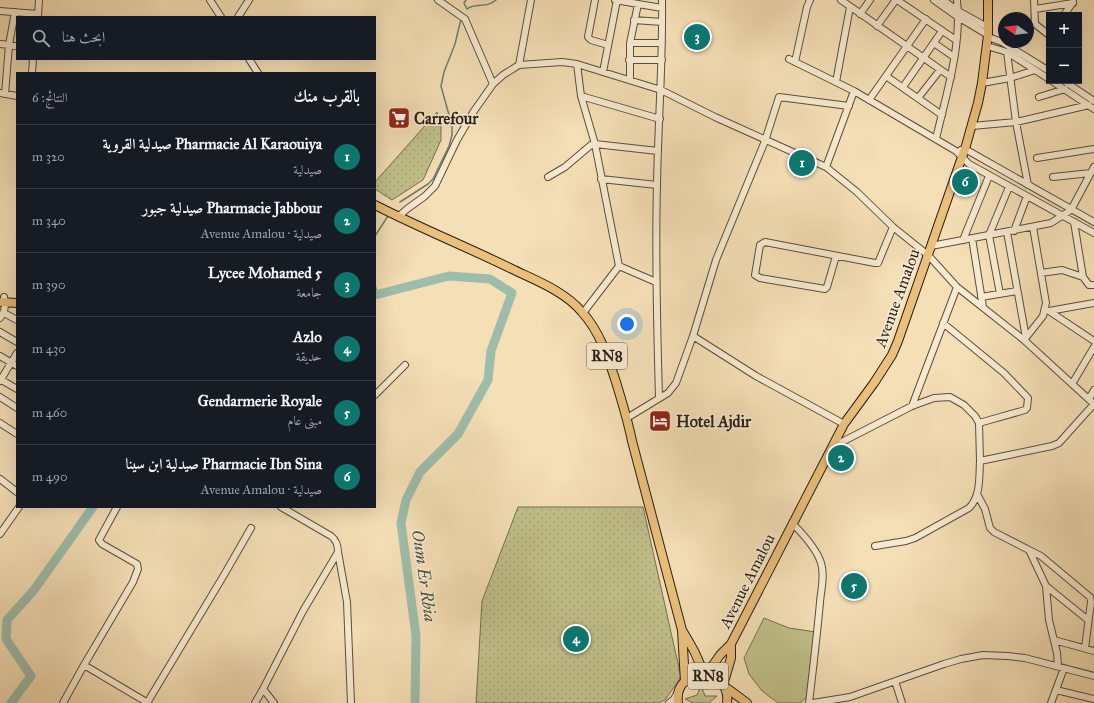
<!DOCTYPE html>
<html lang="ar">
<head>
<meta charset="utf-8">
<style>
  body { margin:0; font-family:"IM FELL Great Primer",Amiri,serif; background:#20242c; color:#f1f3f6; direction:rtl }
  .controls { position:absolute; right:12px; top:12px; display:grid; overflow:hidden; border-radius:0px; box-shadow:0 4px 16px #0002 }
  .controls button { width:36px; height:36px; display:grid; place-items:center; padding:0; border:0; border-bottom:1px solid #363941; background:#171b24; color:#f1f3f6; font:20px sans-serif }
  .compass { position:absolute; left:998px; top:12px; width:36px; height:36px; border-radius:50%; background:#171b24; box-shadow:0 4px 16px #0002; rotate:285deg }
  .you { position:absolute; left:627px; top:324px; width:14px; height:14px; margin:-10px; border:3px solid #fff; border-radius:50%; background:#1a73e8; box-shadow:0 0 0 6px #1a73e833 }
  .badge { display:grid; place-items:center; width:26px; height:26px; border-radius:50%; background:#0f766e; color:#fff; font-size:13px; font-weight:700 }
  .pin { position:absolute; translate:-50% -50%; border:2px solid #fff; box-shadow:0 1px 4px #0006 }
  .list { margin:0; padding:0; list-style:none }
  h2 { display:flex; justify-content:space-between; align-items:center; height:52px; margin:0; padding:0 16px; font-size:17px }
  h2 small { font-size:13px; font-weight:400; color:#9ea1a6 }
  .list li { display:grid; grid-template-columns:26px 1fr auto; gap:12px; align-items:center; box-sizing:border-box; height:64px; padding:0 16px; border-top:1px solid #363941 }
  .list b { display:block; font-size:15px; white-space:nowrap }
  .list p { margin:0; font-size:13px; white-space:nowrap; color:#9ea1a6 }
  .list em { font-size:13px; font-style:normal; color:#9ea1a6 }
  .icon { flex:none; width:22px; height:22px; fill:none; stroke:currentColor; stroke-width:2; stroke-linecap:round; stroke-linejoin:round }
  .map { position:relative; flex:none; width:1094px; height:703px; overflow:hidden; direction:ltr }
  .search { position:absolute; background:#171b24; box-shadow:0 4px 16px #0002; left:16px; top:16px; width:360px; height:44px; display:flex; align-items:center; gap:10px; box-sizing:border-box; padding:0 14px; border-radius:0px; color:#9ea1a6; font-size:15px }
  .panel { position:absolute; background:#171b24; box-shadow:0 4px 16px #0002; left:16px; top:72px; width:360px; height:436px; border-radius:0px; direction:rtl }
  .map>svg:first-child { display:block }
  .grass { fill:url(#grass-dots); stroke:#746f50 }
  .garden { fill:#c1c08b; stroke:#746f50 }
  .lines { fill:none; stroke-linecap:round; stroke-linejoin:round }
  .stream { stroke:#6e7d6e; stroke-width:1.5 }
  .river { stroke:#9dbdaa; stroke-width:9 }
  .minor-casing { stroke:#5a4e3d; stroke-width:8 }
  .major-casing { stroke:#271e14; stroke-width:10 }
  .minor { stroke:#f8ead0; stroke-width:6 }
  .major { stroke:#eac07c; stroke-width:8 }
  .labels { text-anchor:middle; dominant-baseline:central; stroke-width:3.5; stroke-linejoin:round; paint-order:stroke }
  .shield { fill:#f8ead0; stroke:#665b4c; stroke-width:1 }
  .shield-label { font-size:15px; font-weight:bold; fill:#271e14 }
  .poi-label { font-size:16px; font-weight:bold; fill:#271e14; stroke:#f8ead0; text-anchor:start }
  .street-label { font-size:16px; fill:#271e14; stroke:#f8ead0 }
  .water-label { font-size:17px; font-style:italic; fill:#4a4e41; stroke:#f8ead0 }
</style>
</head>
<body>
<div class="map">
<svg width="1094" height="703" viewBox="0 0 1094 703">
  <defs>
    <pattern id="grass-dots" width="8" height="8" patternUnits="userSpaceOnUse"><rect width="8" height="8" fill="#c1c08b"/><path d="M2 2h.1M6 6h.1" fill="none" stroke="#a6a577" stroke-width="1.8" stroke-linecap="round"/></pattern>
  </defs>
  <rect width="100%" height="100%" fill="#f5dfb7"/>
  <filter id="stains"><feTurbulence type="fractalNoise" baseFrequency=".005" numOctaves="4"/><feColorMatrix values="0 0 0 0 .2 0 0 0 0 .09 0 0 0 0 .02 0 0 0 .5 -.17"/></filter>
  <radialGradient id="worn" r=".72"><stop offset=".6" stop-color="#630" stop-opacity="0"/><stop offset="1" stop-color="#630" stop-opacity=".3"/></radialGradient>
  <!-- grass -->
  <path class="grass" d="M 437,112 L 441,126 L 441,140 L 423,180 L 392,200 L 375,189 L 375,182 Z
    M 518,507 L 643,507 L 681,677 L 665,700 L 658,703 L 476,703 L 482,601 Z"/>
  <!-- garden -->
  <path class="garden" d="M 764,618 L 789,628 L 816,632 L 808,696 L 800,703 L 778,703 L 762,691 L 749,674 L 744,658 Z
    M 701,685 L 705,696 L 717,696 L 709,703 L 693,703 L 685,699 L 697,695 Z"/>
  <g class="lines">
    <!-- stream -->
    <path class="stream" d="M 466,0 L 464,3 L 467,9 C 476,2 486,9 496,0
      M 400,202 L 428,184 L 433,179 L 449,146 L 452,135 L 452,126 L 441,86 L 444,72 L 455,44 L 461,19
      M 375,236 L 388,216
      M 375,284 L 377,295"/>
    <!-- river -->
    <path class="river" d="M 375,295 L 449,276 L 490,279 L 512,293 L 491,351 L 488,380 L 458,434 L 420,472 L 406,500 L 401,523 L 416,636 L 415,703
      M 11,703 L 31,676 L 6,639 L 7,620 L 34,590 L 93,507"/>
    <!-- minor casing -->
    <g class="minor-casing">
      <path id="minor" d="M 210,0 L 221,17
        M 438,0 L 465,19 L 493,84
        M 595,0 L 588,37 L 591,40 L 608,45
        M 615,0 L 662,8
        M 841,0 L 951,77
        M 934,0 L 958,17 L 988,35
        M 943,0 L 958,11 L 989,28
        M 1034,0 L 1035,24
        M 1035,9 L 1073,3
        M 0,11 L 38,14
        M 860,14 L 870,0
        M 1064,15 L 1073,2
        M 38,16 L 39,0
        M 238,17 L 249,0
        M 634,20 L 662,22
        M 1028,23 L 1035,24 L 1049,35
        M 877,26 L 895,1 L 897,0 L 956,40
        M 988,37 L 1002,42 L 1049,71
        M 630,43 L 662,43
        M 934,43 L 954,57
        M 0,44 L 17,46
        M 987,46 L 1007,52 L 1049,79
        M 1007,52 L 1016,122 L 1028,185
        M 249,59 L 258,73
        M 789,59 L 854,91 L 956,151 L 969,164 L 1094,233
        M 629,60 L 662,60
        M 795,62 L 807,7 L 810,0
        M 577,64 L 581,96 L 595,144 L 619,266
        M 519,65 L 531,0
        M 603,72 L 617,0
        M 32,73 L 33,59
        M 886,76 L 942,115
        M 630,80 L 630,43 L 638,4
        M 1052,81 L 1094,109
        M 1064,81 L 1094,101
        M 836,82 L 850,7
        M 982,83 L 1010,78 L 1035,70
        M 903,87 L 942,31
        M 0,93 L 17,96
        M 5,94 L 9,45 L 15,12
        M 581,96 L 660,119
        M 1039,97 L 1065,89
        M 918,98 L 940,70
        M 869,100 L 926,19
        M 972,126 L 1016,122 L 1089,105
        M 936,139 C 946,94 962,47 957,0
        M 961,150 L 965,149 L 1094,222
        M 1037,158 L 1094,149
        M 826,167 L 854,91
        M 548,177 L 565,167 L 591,145 L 595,144 L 658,151
        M 1053,177 L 1091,173
        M 601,179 L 657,185
        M 398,217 L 407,209 L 425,196 L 435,186 L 457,140 L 474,111 L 493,84 L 503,75 L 519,65 L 562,62 L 577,64 L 661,90 L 715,117 L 826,167 L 857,192 L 893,227 L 928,255 L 957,287 L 1024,340 L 1094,404
        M 1074,222 L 1083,277 L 1089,285 L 1094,285
        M 1014,231 L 1027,196
        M 1007,232 L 1026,338
        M 972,238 L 983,307
        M 963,240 L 989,176
        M 931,246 L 1051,223 L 1071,210 L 1094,167
        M 836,256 L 827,287 L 825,289 L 760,278 L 755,275 L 760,245 L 765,242 L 875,263 L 878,263 L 893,227
        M 1041,273 L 1062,270 L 1083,277
        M 1000,294 L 989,235 L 1009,187
        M 981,297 L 1017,291
        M 1049,311 L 1094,341
        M 1049,311 L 1094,303
        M 4,313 L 17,320
        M 583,313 L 619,266 L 656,282
        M 0,318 C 5,312 6,305 4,297
        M 943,323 L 1004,373 L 1028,398 L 1027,408 L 1025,410 L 979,423
        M 0,332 L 17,342
        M 693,336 L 756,376 L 844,424
        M 1024,340 L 1043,316 L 1046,303 L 1033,227
        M 0,356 L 17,366
        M 0,379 L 17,389
        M 0,381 L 17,353
        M 1072,384 L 1094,347
        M 375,395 L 405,365
        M 0,397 L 17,408
        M 659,398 C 657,327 655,256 657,185 C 658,123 663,62 662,0
        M 1089,399 L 1094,390
        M 912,406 L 957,287
        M 627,418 L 668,393 L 676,383 L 693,336 L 716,260 L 765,141 L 779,97 L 849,106
        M 0,423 L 17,434
        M 834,446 L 912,406 L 934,398 L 950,397 L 964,405 L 975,416 L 979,423 L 980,461 L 1052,446 L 1059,443 L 1094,404
        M 0,479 L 17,492
        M 977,494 L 985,509 L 990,528 L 994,532 L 1029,550
        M 117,507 L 99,540 L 102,544 L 137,564 L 138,569 L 133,582 L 84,665 L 148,703
        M 792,523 C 802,533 817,550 821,563 C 825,575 821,590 820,602 C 817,636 813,669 809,703
        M 0,534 L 19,507
        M 875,546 L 906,541 L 915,538 L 969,508 C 981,496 979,477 980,461
        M 338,552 L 347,602 L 351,703
        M 1046,586 L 1088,620
        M 1054,640 L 1094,651
        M 1058,666 L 1057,653 L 1049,620 L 1046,586 L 1029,550 L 1041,556 L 1090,597 L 1091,602 L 1085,648
        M 895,681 L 902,703
        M 263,689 L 274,703
        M 1056,690 L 1094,699
        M 63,703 L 84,665
        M 147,703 L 224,575 L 251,528
        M 255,703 L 263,689 L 303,611 L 338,552 C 338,544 336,540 331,536 L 281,507
        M 669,703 L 674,699 L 678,692
        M 813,703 L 850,697 L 944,664 L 961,659 L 983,655 L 1008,656 L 1025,658 L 1094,676
        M 1051,703 L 1064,668"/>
    </g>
    <!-- major casing -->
    <g class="major-casing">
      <path id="major" d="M 375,205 C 420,228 467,247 512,269 C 537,281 564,291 582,312 C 600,332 608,357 616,382 C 622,402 628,421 632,441 L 682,630 L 685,682
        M 0,302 L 17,303
        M 682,630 C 691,645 699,658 703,674
        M 706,675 L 720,655 L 731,644 L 844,424 L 874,383 L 892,355 L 898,341 L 962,157 L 965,149 L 978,103 L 982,83 L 988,35 L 988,0
        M 723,685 L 731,658 L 731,644
        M 724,686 L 747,703
        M 678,703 C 673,665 732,667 727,703"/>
    </g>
    <!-- minor -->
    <use href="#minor" class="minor"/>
    <!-- major -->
    <use href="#major" class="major"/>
  </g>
  <!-- icons -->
  <defs>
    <g id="supermarket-square" transform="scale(1.15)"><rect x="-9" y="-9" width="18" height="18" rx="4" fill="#8f2418" stroke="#f8ead0"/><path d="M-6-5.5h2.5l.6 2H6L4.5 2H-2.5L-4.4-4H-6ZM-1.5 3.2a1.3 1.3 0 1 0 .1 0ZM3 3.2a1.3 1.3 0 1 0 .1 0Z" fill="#fff"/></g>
    <g id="hotel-square" transform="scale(1.15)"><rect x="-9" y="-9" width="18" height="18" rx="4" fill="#8f2418" stroke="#f8ead0"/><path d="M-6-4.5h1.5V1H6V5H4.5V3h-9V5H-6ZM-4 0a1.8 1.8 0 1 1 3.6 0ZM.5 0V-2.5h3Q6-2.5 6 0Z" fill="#fff"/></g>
  </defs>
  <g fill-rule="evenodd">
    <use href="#supermarket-square" x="399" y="118"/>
    <use href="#hotel-square" x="660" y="421"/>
  </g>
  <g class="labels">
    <!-- shield labels -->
    <g class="shield">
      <rect x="587" y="343" width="40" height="26" rx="3"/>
      <rect x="688" y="663" width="40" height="26" rx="3"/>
    </g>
    <g class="shield-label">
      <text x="607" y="356">RN8</text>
      <text x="708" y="676">RN8</text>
    </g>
    <!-- poi labels -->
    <g class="poi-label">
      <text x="414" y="118">Carrefour</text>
      <text x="676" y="421">Hotel Ajdir</text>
    </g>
    <!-- street labels -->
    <g class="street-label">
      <text transform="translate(897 298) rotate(-70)">Avenue Amalou</text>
      <text transform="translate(747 581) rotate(-63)">Avenue Amalou</text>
    </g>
    <!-- water labels -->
    <g class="water-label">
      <text transform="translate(424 576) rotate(82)">Oum Er Rbia</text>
    </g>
  </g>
  <rect width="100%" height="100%" filter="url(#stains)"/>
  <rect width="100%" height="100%" fill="url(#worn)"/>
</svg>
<div class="controls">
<button>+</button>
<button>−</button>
</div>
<svg class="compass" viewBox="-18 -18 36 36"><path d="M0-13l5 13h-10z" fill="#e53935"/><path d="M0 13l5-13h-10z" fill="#9ea1a6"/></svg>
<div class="you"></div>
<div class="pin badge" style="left:802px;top:163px">1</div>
<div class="pin badge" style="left:841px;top:458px">2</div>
<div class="pin badge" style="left:697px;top:37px">3</div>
<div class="pin badge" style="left:576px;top:639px">4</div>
<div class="pin badge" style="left:854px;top:586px">5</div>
<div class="pin badge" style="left:965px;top:182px">6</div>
<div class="search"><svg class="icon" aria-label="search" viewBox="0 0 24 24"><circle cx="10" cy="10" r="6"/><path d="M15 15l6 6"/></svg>ابحث هنا</div>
<section class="panel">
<h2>بالقرب منك<small>النتائج: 6</small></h2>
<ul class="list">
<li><span class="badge">1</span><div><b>Pharmacie Al Karaouiya صيدلية القروية</b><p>صيدلية</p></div><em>320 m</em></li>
<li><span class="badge">2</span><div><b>Pharmacie Jabbour صيدلية جبور</b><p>صيدلية · Avenue Amalou</p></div><em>340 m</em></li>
<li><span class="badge">3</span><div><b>Lycee Mohamed 5</b><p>جامعة</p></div><em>390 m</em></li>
<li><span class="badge">4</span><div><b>Azlo</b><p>حديقة</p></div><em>430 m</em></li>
<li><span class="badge">5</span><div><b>Gendarmerie Royale</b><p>مبنى عام</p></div><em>460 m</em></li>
<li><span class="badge">6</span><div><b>Pharmacie Ibn Sina صيدلية ابن سينا</b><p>صيدلية · Avenue Amalou</p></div><em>490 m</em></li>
</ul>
</section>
</div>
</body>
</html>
